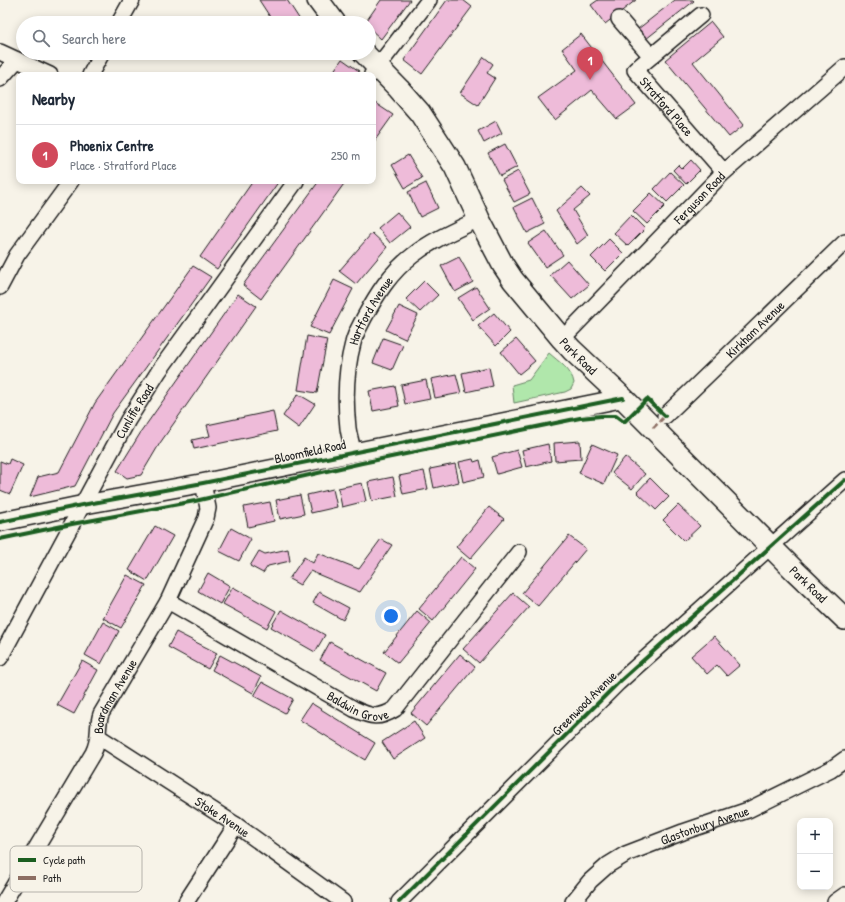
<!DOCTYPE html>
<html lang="en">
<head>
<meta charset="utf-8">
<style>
  body { margin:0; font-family:"Patrick Hand",sans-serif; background:#f6f6f7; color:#1f2937 }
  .controls { position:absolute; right:12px; bottom:12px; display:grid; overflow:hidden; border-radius:8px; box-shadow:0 2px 10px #0003 }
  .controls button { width:36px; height:36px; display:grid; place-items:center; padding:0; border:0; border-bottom:1px solid #e0e1e3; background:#fff; color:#1f2937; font:20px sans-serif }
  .you { position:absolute; left:391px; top:616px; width:14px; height:14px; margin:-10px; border:3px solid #fff; border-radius:50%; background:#1a73e8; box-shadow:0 0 0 6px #1a73e833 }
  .badge { display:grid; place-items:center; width:26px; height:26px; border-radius:50%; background:#d1495b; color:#fff; font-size:13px; font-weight:700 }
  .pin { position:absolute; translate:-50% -33px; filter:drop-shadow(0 1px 2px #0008) }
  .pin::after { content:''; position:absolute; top:21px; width:14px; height:12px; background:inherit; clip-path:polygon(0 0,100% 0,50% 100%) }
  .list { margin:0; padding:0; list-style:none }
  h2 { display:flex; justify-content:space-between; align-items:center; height:52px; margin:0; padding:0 16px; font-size:17px }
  h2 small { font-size:13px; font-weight:400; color:#747a83 }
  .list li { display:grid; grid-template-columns:26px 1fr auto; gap:12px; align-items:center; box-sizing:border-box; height:60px; padding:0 16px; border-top:1px solid #e0e1e3 }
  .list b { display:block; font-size:15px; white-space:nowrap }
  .list p { margin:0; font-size:13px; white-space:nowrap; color:#747a83 }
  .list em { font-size:13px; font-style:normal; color:#747a83 }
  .icon { flex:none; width:22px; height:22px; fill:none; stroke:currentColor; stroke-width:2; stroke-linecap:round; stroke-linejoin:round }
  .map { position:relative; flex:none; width:845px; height:902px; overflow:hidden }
  .search { position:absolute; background:#fff; box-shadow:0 2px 10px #0003; left:16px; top:16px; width:360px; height:44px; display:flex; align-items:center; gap:10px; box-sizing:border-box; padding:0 14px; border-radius:22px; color:#747a83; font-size:15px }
  .panel { position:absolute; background:#fff; box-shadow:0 2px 10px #0003; left:16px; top:72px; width:360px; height:112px; border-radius:8px }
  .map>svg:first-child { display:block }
  .green { fill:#b0e7ab; stroke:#668264 }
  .building { fill:#eebbd9; stroke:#1c1c1c }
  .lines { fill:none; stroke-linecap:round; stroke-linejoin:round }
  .minor-casing { stroke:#1c1c1c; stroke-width:18 }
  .tertiary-casing { stroke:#1c1c1c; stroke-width:21 }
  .secondary-casing { stroke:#1c1c1c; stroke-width:24 }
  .minor { stroke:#f7f3e8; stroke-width:15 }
  .tertiary { stroke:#f7f3e8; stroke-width:18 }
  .secondary { stroke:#f7f3e8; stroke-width:21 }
  .quiet { stroke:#8d6e63; stroke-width:3; stroke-dasharray:6 3; stroke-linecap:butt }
  .cycleway-casing { stroke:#f7f3e8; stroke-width:6 }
  .cycleway { stroke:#1b5e20; stroke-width:4 }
  .labels { text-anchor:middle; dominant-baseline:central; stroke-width:3; stroke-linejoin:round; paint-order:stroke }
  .street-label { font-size:13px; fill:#1c1c1c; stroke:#f7f3e8 }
  .key { fill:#f7f3e8; stroke:#b5b2ab; stroke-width:1 }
  .key-label { font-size:11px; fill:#1c1c1c }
</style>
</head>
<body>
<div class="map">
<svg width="845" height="902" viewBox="0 0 845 902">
  <rect width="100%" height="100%" fill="#f7f3e8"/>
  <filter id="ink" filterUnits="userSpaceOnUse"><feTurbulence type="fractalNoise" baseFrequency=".025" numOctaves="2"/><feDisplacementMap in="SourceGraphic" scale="8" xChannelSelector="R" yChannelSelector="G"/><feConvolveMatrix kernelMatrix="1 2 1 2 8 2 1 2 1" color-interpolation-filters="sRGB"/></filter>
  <g filter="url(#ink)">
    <!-- green -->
    <path class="green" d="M 549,353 C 559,362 572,370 574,383 L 571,389 L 565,392 L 514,403 L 512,385 L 529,380 Z"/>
    <!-- building -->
    <path class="building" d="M 259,0 L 287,0 L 302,23 L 274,23 Z
      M 381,0 L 410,0 L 381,39 L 369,28 L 369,23 L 365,23 Z
      M 447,0 L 463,0 L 472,7 L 422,74 L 404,60 Z
      M 598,0 L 636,0 L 605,24 L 591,5 Z
      M 675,0 L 693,0 L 694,1 L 646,39 L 638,29 Z
      M 711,22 L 723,37 L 693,62 L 744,125 L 729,137 L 665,60 Z
      M 581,34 L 636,105 L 617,119 L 592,90 L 555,120 L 538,98 L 577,70 L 562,49 Z
      M 484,57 L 493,64 L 487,73 L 495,78 L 478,105 L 460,93 Z
      M 342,59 L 359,71 L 356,75 L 331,75 Z
      M 375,103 L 393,115 L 373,143 L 373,107 Z
      M 496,121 L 502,133 L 484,143 L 478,131 Z
      M 505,144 L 517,167 L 500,176 L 488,153 Z
      M 408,155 L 422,178 L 405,188 L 392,165 Z
      M 691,160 L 700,170 L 686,184 L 673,170 L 678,165 L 682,169 Z
      M 518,171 L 530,194 L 514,202 L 502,180 Z
      M 670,172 L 684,185 L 667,202 L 654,189 Z
      M 253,181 L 279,181 L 217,269 L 200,257 Z
      M 319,181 L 346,181 L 261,299 L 243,285 Z
      M 426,183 L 438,208 L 420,217 L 408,192 Z
      M 582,188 L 590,196 L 573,210 L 588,235 L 577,244 L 556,211 Z
      M 651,193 L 665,206 L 647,224 L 633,211 Z
      M 532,198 L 545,224 L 527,233 L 514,207 Z
      M 397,212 L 410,227 L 390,243 L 378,228 Z
      M 631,215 L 645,229 L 628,246 L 614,233 Z
      M 546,231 L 563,255 L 545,267 L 528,243 Z
      M 372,233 L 387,247 L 356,284 L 339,271 Z
      M 609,239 L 623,253 L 605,271 L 591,257 Z
      M 459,257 L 473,282 L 455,292 L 441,266 Z
      M 567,260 L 589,285 L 572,299 L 550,275 Z
      M 193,266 L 211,277 L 113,413 L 75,486 L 30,497 L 38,477 L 59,472 L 95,403 Z
      M 334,280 L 353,289 L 329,335 L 310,327 Z
      M 424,281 L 438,295 L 420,312 L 406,299 Z
      M 476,287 L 490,308 L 473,320 L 458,298 Z
      M 238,294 L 256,306 L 160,443 L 141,475 L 127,478 L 117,471 L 141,432 Z
      M 399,306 L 418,315 L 405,339 L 386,330 Z
      M 494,313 L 510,332 L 496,346 L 478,326 Z
      M 307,336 L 327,340 L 317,393 L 298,390 Z
      M 383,338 L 403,345 L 392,370 L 373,363 Z
      M 516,339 L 535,361 L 519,374 L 501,352 Z
      M 489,367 L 493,386 L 466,392 L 462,373 Z
      M 456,374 L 461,393 L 435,398 L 431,379 Z
      M 426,380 L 430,399 L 405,404 L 401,385 Z
      M 395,386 L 399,406 L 373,411 L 369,391 Z
      M 298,394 L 315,404 L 299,428 L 283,416 Z
      M 273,411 L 277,431 L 194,449 L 192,440 L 210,436 L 207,425 Z
      M 580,441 L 581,459 L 555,461 L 554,443 Z
      M 548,444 L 551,461 L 526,467 L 522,450 Z
      M 592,444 L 617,455 L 604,484 L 579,473 Z
      M 517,450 L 522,467 L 497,474 L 492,457 Z
      M 625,457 L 645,474 L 632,489 L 612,473 Z
      M 10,459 L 23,465 L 10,494 L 0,490 L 0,461 L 8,464 Z
      M 473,459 L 474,462 L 480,460 L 484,477 L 463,482 L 459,462 Z
      M 455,464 L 459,482 L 434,488 L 430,469 Z
      M 424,471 L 428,489 L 403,494 L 399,476 Z
      M 393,477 L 397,496 L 372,501 L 368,482 Z
      M 650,478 L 669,497 L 656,510 L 637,492 Z
      M 362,483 L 366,501 L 342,507 L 338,488 Z
      M 333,489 L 337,507 L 311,513 L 307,495 Z
      M 300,495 L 304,514 L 280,519 L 276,500 Z
      M 270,502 L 274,521 L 248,527 L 244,507 Z
      M 678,505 L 700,526 L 684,541 L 663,520 Z
      M 489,507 L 504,519 L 470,559 L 456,547 Z
      M 155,526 L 173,536 L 147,581 L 129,570 Z
      M 231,528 L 251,539 L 239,561 L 219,551 Z
      M 569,536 L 586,549 L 538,606 L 522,593 Z
      M 381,539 L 392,545 L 360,592 L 310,571 L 300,585 L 289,579 L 304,557 L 313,563 L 318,553 L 359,569 Z
      M 288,549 L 290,561 L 268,566 L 263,573 L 250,566 L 259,551 L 265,554 Z
      M 461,557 L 475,569 L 433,621 L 419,609 Z
      M 208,573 L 230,586 L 220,604 L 198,591 Z
      M 127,575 L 146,585 L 121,628 L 103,618 Z
      M 233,587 L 276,611 L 267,628 L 223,604 Z
      M 319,592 L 349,608 L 343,620 L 313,603 Z
      M 513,593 L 529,607 L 479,663 L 463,649 Z
      M 281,610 L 325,635 L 315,652 L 271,627 Z
      M 417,611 L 431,623 L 398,663 L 384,652 Z
      M 103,622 L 119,631 L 101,664 L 85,655 Z
      M 176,632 L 217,653 L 208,669 L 168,647 Z
      M 714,636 L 740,665 L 727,676 L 717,665 L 707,674 L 691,656 Z
      M 330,642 L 386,673 L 376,691 L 320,660 Z
      M 460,654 L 475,667 L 426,726 L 411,713 Z
      M 220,655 L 261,677 L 253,693 L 212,670 Z
      M 82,661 L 98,670 L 74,714 L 57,705 Z
      M 262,682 L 293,699 L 285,713 L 254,696 Z
      M 311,703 L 375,743 L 365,760 L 300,720 Z
      M 414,721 L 425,738 L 393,759 L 382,742 Z"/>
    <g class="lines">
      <!-- minor casing -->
      <g class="minor-casing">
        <g id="minor">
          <path id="s1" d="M 701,15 L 635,70 L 724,172"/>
          <path d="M 619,19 L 651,56"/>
          <path d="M 119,23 L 132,0"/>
          <path d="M 0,52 L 50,75"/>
          <path d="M 372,74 L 429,0"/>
          <path d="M 90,75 L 102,53"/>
          <path d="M 0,79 L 17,60"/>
          <path d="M 0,287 L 17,255 L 71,181"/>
          <path id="s2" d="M 562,339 L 722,174 L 845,67"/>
          <path id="s3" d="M 665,416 L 845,242"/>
          <path id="s4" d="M 353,452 C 352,444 349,436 348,428 C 345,401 346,369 353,343 C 355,334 360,326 364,318 C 377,294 390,273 412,256 C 432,240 456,230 479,219"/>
          <path id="s5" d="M 168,601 L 354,709 C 371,717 379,719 395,709 L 519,552"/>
          <path id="s6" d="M 0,658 L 128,420 L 159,371 L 296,181"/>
          <path id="s7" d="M 99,737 L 236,825 L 343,902"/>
          <path id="s8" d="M 4,902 L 93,753 C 101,738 96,728 101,714 L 168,601 L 206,518 L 208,508 L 203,483"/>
          <path d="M 186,902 L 236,825"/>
          <path d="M 399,902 L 618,683 L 845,480"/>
          <path id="s9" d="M 573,902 L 590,881 L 608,865 L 626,854 L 683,832 L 748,810 L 831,769 L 845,759"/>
          <path d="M 835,902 L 845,895"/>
        </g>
      </g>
      <!-- tertiary casing -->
      <g class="tertiary-casing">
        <path id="tertiary" d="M 0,522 L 82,505 L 203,483 L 623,398"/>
      </g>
      <!-- secondary casing -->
      <g class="secondary-casing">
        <g id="secondary">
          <path d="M 318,0 L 335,23"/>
          <path id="s10" d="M 364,53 L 399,89 L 420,113 L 455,167 L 479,219 L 503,265 L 513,280 L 562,339 L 572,350 L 623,398 L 795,571 L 845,619"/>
        </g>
      </g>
      <!-- minor -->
      <use href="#minor" class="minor"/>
      <!-- tertiary -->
      <use href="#tertiary" class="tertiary"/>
      <!-- secondary -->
      <use href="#secondary" class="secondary"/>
      <!-- quiet -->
      <path class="quiet" d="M 653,428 L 665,416"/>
      <!-- cycleway casing -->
      <g class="cycleway-casing">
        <path id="cycleway" d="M 0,522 L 82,505 L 203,483 L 623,398
          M 0,539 L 72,524 L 195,501 L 362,463 L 580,418 L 601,416 L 616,416 L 624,422 L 647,399 L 665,416
          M 399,902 L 618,683 L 845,480"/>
      </g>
      <!-- cycleway -->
      <use href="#cycleway" class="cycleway"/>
    </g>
  </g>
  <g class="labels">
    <!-- street labels -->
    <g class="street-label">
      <text stroke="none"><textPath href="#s1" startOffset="134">Stratford Place</textPath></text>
      <text stroke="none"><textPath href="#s2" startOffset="197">Ferguson Road</textPath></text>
      <text stroke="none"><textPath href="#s4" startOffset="147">Hartford Avenue</textPath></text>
      <text stroke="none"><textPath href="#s3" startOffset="125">Kirkham Avenue</textPath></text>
      <text stroke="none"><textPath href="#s10" startOffset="374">Park Road</textPath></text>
      <text stroke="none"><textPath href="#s6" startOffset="281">Cunliffe Road</textPath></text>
      <text transform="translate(310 451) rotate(-12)">Bloomfield Road</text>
      <text stroke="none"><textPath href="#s10" startOffset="698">Park Road</textPath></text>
      <text stroke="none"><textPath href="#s8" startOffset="235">Boardman Avenue</textPath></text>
      <text stroke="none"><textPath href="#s5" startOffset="218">Baldwin Grove</textPath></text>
      <text transform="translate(584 703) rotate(-45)">Greenwood Avenue</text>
      <text stroke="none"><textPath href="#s7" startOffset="147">Stoke Avenue</textPath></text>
      <text stroke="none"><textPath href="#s9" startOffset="156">Glastonbury Avenue</textPath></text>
    </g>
  </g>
  <!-- legend -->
  <rect x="10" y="846" width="132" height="46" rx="6" class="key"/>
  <rect x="18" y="858" width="18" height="4" fill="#1b5e20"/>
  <rect x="18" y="876" width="18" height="4" fill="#8d6e63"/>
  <g class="key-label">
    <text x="43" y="864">Cycle path</text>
    <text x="43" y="882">Path</text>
  </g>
</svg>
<div class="controls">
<button>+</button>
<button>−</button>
</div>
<div class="you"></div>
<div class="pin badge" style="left:590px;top:80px">1</div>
<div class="search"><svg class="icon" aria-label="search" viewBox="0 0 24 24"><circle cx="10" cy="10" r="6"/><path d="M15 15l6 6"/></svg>Search here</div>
<section class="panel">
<h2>Nearby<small></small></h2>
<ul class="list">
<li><span class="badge">1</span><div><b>Phoenix Centre</b><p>Place · Stratford Place</p></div><em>250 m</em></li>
</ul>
</section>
</div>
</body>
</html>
